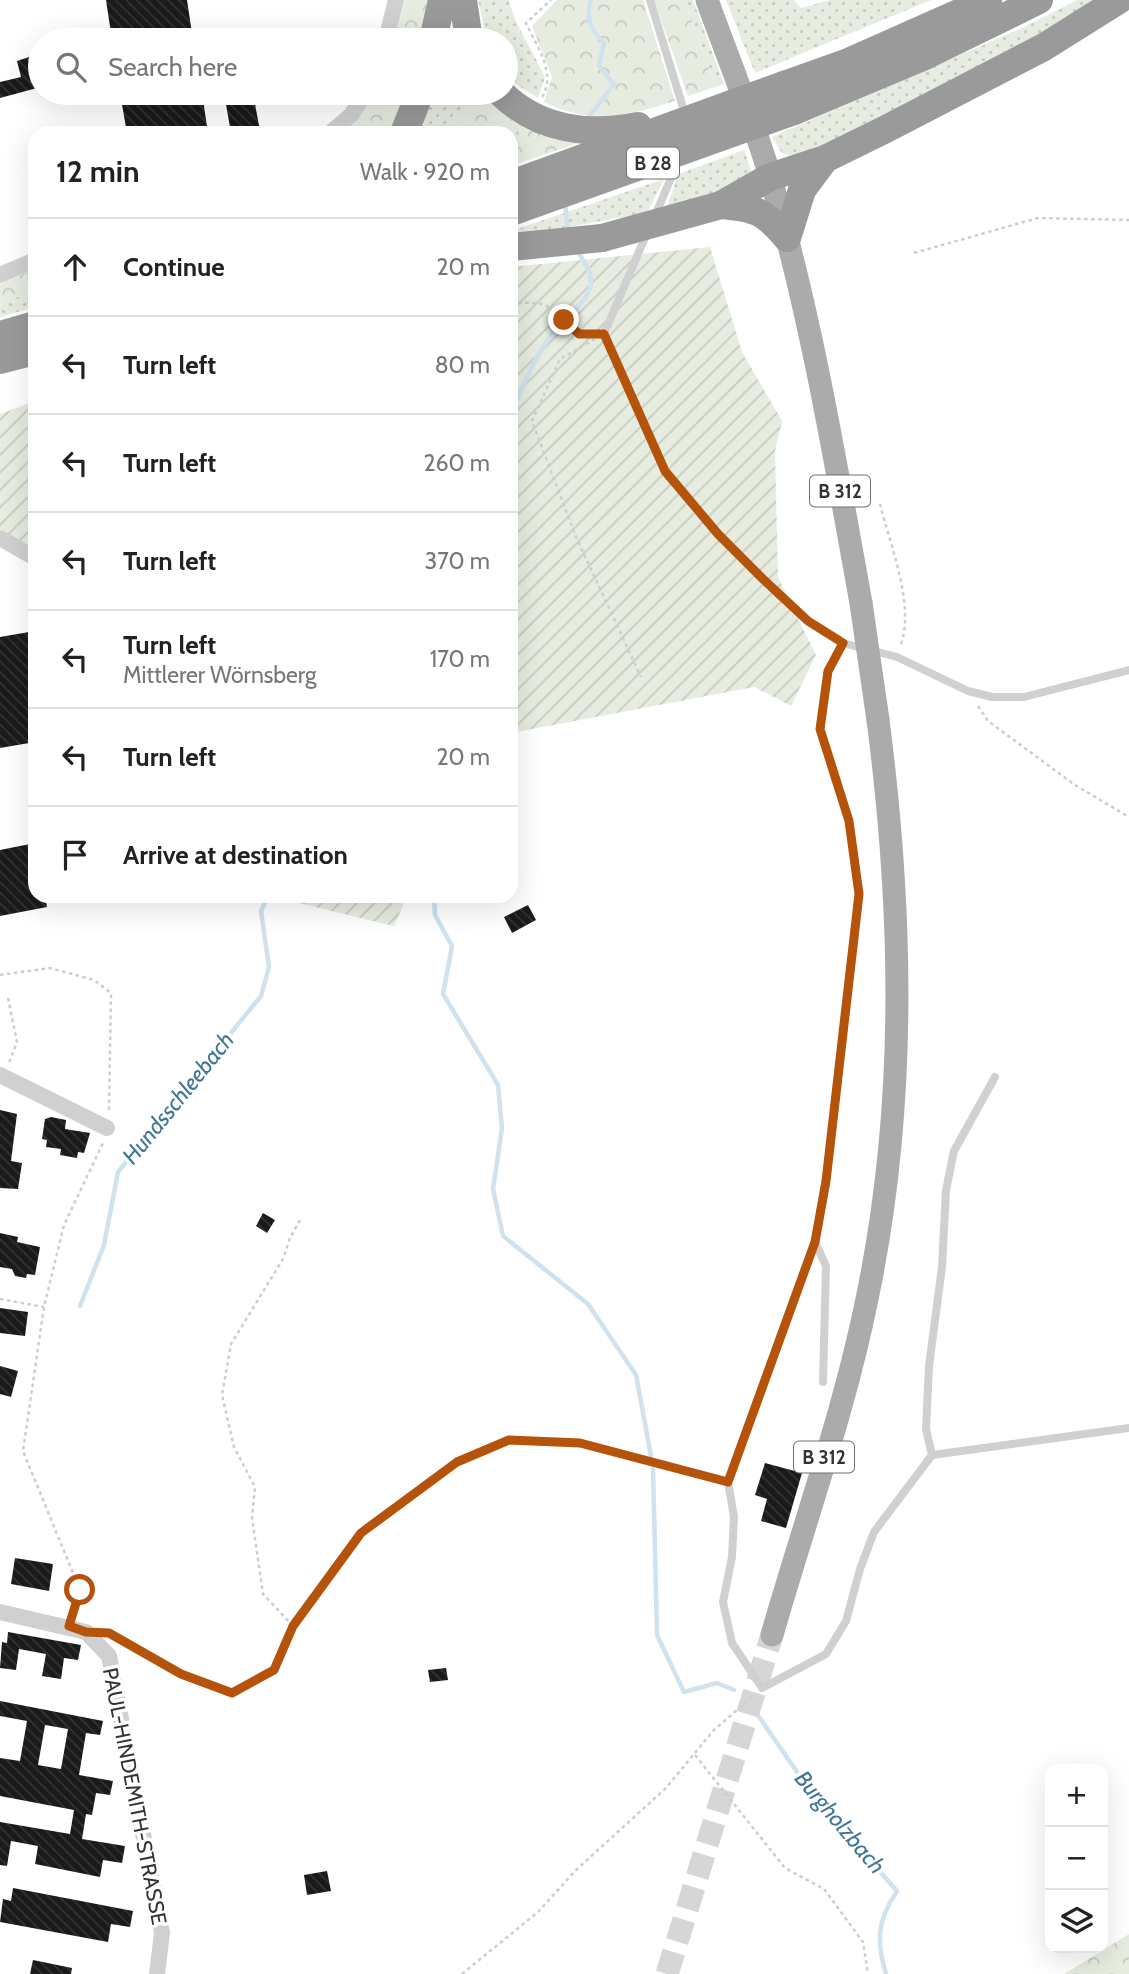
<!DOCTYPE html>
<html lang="en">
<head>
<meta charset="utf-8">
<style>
  body { margin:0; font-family:Cabin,sans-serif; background:#f2f2f2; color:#222 }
  .controls { position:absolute; right:21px; bottom:21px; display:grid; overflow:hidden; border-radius:14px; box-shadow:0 7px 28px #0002 }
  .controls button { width:63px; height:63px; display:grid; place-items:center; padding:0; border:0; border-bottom:2px solid #e0e0e0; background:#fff; color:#222; font:35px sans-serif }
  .stop { position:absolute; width:21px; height:21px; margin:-16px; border:5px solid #b45309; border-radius:50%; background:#fff }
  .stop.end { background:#b45309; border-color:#fff; box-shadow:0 2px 7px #0008 }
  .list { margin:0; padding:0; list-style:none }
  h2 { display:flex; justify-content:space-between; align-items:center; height:91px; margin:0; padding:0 28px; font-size:30px }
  h2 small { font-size:23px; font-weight:400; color:#767676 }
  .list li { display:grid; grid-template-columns:46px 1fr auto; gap:21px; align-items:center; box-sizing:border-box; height:98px; padding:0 28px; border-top:2px solid #e0e0e0 }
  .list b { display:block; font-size:26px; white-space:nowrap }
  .list p { margin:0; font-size:23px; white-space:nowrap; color:#767676 }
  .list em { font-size:23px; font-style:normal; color:#767676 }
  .icon { flex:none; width:38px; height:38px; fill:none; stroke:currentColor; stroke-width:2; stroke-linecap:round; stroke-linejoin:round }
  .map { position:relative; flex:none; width:1129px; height:1974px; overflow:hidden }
  .search { position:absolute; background:#fff; box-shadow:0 7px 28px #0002; left:28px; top:28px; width:490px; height:77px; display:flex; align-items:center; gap:18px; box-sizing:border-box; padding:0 24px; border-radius:38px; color:#767676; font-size:26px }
  .panel { position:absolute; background:#fff; box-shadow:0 7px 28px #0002; left:28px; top:126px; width:490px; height:777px; border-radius:21px }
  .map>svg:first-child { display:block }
  .grass { fill:url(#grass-dots) }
  .forest { fill:url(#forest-crowns) }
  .garden { fill:url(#garden-furrows) }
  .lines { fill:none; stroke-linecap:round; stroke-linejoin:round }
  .stream { stroke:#cfe2ee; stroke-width:4.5 }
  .building { fill:url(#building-back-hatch); fill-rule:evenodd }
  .primary-tunnel { stroke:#d6d6d6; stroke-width:23; stroke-dasharray:23 11; stroke-linecap:butt }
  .path { stroke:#cdcdcd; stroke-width:2.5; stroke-dasharray:3.5 3.5; stroke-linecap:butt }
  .lane { stroke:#d0d0d0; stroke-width:8 }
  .street { stroke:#d0d0d0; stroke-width:16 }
  .primary { stroke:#ababab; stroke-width:23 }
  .highway { stroke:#9a9a9a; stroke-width:28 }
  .primary-bridge { stroke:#ababab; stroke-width:23 }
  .highway-bridge { stroke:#9a9a9a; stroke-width:28 }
  .route { stroke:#b45309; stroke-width:9 }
  .labels { text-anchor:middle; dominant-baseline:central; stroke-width:7; stroke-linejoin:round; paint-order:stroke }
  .shield { fill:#fff; stroke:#707070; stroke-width:2 }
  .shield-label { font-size:19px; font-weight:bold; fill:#333 }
  .street-label { font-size:21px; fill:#333; stroke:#fff }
  .water-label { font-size:23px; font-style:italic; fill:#3f7597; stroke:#fff }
</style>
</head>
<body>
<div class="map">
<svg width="1129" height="1974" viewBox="0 0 1129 1974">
  <defs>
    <pattern id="grass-dots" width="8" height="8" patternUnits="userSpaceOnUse" patternTransform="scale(1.75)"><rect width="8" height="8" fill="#e6ecdf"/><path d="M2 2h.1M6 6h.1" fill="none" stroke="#c6cbc0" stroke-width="1.8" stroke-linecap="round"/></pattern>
    <pattern id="forest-crowns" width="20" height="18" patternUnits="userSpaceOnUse" patternTransform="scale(1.75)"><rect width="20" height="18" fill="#e6ecdf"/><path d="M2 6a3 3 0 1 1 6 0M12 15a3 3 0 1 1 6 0" fill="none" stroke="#c6cbc0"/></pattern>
    <pattern id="garden-furrows" width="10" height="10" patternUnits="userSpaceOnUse" patternTransform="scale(1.75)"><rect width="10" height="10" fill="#e6ecdf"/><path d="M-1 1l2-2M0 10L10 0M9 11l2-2" fill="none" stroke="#c6cbc0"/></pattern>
    <pattern id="building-back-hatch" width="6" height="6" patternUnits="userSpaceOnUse" patternTransform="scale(1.75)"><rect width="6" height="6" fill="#1a1a1a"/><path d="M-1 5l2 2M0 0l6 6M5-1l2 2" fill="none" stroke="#333"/></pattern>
  </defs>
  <rect width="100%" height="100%" fill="#fff"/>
  <!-- grass -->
  <path class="grass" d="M 478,0 L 509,0 C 515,28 534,51 545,78 L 538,98 L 516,84 L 506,72 L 506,40 L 487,40 Z
    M 685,0 L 693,0 L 724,84 L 715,87 Z
    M 726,0 L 794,0 L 801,8 L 830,0 L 931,0 L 755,73 Z
    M 1077,0 L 1103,0 L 823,148 L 791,156 L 782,153 L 772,137 L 1022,28 Z
    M 426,93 L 480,93 L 450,133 L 410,133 Z
    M 744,150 L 753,176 L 749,182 L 667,207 L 678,174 Z
    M 664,179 L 647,213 L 511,237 L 511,231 Z
    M 35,294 L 35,307 L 0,317 L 0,300 Z"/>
  <!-- forest -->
  <path class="forest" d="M 405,0 L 434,0 L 425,40 L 394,40 Z
    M 557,0 L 643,0 L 675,101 C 628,116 590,125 544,102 L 552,77 L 532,26 Z
    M 654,0 L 685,0 L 715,87 L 688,96 Z
    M 376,93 L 413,93 L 395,133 L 345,133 Z
    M 480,93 L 493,93 L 581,142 L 511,166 L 511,133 L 450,133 Z
    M 35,269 L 35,294 L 0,300 L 0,284 Z
    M 1129,1934 L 1129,1974 L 1064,1974 Z"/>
  <!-- garden -->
  <path class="garden" d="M 710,247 L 742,352 L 782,421 L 775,452 L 778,577 L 816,655 L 791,706 L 754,687 L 511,733 L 511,267 Z
    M 35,401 L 35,551 L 0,529 L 0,414 Z
    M 297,896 L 407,896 L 394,926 L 294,902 Z"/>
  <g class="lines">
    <!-- stream -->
    <path class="stream" d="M 588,118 L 614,84 L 599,66 L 604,43 C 591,30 585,18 591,0
      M 565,203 L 568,233
      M 511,413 C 524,384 537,352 557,327 C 569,313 592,300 591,279 C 590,268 582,259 577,250
      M 434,896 L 435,915 L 452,946 L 443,994 L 498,1085 L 502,1128 L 493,1189 L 503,1236 L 588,1304 L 636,1375 L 651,1456
      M 80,1306 L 104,1245 L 118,1172 L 261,996 L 269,967 L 261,911 L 268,896
      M 653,1469 L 657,1635 L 684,1692 L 717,1683 L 734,1690
      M 757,1714 L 813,1795 L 897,1891 C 877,1921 876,1940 886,1974"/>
  </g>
  <!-- building -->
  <path class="building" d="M 106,0 L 187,0 L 193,40 L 112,40 Z
    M 29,57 L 37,88 L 0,98 L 0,82 L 21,77 L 17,61 Z
    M 120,93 L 202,93 L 208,133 L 127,133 Z
    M 224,93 L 253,93 L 260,131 L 231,133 Z
    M 35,631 L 35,742 L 0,748 L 0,637 Z
    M 35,843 L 35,896 L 45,896 L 47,907 L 0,916 L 0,850 Z
    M 528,905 L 536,920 L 512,933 L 504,917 Z
    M 0,1110 L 17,1114 L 11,1161 L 22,1163 L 18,1189 L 0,1188 Z
    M 51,1117 L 66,1120 L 65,1129 L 90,1133 L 84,1153 L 78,1152 L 77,1158 L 60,1155 L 61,1149 L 46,1147 L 47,1140 L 42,1139 L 45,1119 Z
    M 263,1213 L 275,1220 L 267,1233 L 256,1226 Z
    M 0,1233 L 18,1237 L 17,1242 L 40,1247 L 35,1275 L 27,1274 L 26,1278 L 15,1276 L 12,1269 L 0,1267 Z
    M 0,1308 L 28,1312 L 25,1336 L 0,1333 Z
    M 0,1366 L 18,1371 L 11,1397 L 0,1394 Z
    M 765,1463 L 802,1473 L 786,1528 L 761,1521 L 767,1499 L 755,1495 Z
    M 15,1558 L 53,1564 L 49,1591 L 11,1584 Z
    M 8,1632 L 81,1645 L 78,1660 L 64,1658 L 61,1679 L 42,1676 L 46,1654 L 19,1649 L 16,1670 L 0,1668 L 2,1642 L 7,1643 Z
    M 446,1668 L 448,1680 L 430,1682 L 428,1670 Z
    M 0,1701 L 103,1721 L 100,1735 L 86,1733 L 79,1775 L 113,1781 L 110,1795 L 96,1793 L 92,1815 L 86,1814 L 82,1839 L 125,1846 L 122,1863 L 103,1860 L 100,1877 L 35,1864 L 38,1846 L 11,1841 L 7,1866 L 0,1865 L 0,1822 L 70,1834 L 74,1810 L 0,1796 L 0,1758 L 20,1761 L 27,1721 L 0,1716 ZM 45,1725 L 68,1729 L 61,1769 L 38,1765 Z
    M 327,1871 L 331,1891 L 307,1895 L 304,1875 Z
    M 13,1888 L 133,1911 L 130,1927 L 111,1924 L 108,1942 L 0,1922 L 3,1899 L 11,1901 Z
    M 33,1960 L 72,1968 L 71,1974 L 30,1974 Z"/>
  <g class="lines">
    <!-- primary-tunnel -->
    <path class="primary-tunnel" d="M 667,1974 L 772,1635"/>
    <!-- path -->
    <path class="path" d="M 542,97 C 557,74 536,45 526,23 L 551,0
      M 515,161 L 511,154 L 518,131
      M 914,253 L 1038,218 L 1129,220
      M 511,303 C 552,301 551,307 579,334 L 593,334
      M 595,339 L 560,359 L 532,421 L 576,537 L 641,677
      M 880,504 C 890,545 916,607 900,647
      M 978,706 L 988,721 L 1075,785 L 1129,817
      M 0,975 L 50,968 L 94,980 L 111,993 L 109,1113
      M 8,998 L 17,1042 L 9,1063
      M 0,1299 L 44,1307
      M 73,1612 L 80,1590 L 23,1451 L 44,1307 L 64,1225 L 103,1143
      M 293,1626 L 263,1594 L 252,1518 L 255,1487 L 234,1447 L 222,1395 L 231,1344 L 283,1259 L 290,1238 L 300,1220
      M 111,1634 L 182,1673 L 232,1693 L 274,1670 L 293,1626 L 361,1533 L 457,1462 L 509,1440 L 580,1443 L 718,1480
      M 695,1755 L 785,1868 L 824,1889 L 863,1942 L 868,1974
      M 462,1974 L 538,1912 L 576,1870 L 666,1788 L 713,1731 L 754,1695"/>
    <!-- lane -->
    <path class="lane" d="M 650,0 L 685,114
      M 654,218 L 679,159
      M 647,233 L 604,334 L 665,471 L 718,534 L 763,579 L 808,621 L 843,643 L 897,657 L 968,691 L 992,697 L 1024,697 L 1129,670
      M 843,643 L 828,671 L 820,729 L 849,821 L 859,894 L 826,1181 L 815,1242 L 728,1482 L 734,1517 L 732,1557 L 723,1602 L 732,1643 L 762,1688 L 826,1654 L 846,1621 L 860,1569 L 874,1532 L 932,1455 L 1129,1428
      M 815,1242 L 826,1266 L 823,1382
      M 932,1455 L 926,1429 L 929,1366 L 942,1267 L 946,1190 L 954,1151 L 995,1077"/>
    <!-- street -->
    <path class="street" d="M 386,40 L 396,0
      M 330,133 L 351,115 L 366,93
      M 0,275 L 35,260
      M 0,538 L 35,558
      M 0,1075 L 107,1128
      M 0,1612 L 86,1632 L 109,1656 L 162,1933 L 157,1974"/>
    <!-- primary -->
    <path class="primary" d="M 707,0 C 728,58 752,116 770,176 C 811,315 835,460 861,603
      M 772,1635 C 804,1523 844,1413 867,1299 C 907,1107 903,913 878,720"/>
    <!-- highway -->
    <path class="highway" d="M 463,0 L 469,40
      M 433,40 L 442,0
      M 784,85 L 846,63 L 988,0
      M 794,111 L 927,55 L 1039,0
      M 404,133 L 420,93
      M 721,205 L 770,177 L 825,159 L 886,129 L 1044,47 L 1119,0
      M 721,205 C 756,208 764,211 787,238
      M 787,238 L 802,190 L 825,159
      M 511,247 L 602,238
      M 0,335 L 35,325
      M 0,360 L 35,351"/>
    <!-- primary-bridge -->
    <path class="primary-bridge" d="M 861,603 L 878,720"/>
    <!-- highway-bridge -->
    <path class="highway-bridge" d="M 501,93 C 538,130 589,136 638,126
      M 511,184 L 784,85
      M 511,212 L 794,111
      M 602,238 L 721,205"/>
  </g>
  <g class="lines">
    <!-- route -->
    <path class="route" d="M 80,1590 L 69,1626 L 86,1632 L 109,1633 L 181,1674 L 232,1693 L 274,1670 L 293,1626 L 361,1533 L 457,1462 L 509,1440 L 580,1443 L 728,1482 L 815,1242 L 826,1181 L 859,894 L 849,821 L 820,729 L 828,671 L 843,643 L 808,621 L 763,579 L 718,534 L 665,471 L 604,334 L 579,334 L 564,320"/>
  </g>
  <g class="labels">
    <!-- shield labels -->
    <g class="shield">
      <rect x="627" y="147.5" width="52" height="31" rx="5"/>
      <rect x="810" y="475.5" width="60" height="31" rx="5"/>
      <rect x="794" y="1441.5" width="60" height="31" rx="5"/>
    </g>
    <g class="shield-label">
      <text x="653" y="163">B 28</text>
      <text x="840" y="491">B 312</text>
      <text x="824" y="1457">B 312</text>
    </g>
    <!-- street labels -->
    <g class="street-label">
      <text transform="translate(135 1796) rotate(79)">PAUL-HINDEMITH-STRASSE</text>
    </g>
    <!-- water labels -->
    <g class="water-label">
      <text transform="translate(178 1098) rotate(-51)">Hundsschleebach</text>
      <text transform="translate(840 1822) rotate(50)">Burgholzbach</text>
    </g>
  </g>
</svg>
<div class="controls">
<button>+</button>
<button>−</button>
<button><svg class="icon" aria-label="layers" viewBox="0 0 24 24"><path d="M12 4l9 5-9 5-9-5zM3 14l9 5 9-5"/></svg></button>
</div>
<div class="stop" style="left:80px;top:1590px"></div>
<div class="stop end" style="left:564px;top:320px"></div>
<div class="search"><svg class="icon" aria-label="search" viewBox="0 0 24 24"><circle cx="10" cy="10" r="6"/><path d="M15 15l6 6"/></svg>Search here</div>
<section class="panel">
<h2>12 min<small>Walk · 920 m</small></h2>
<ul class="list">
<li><svg class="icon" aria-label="ahead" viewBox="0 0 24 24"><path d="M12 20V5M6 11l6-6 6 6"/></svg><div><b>Continue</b></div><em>20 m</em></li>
<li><svg class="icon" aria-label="left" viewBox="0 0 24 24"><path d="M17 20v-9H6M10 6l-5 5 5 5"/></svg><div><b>Turn left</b></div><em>80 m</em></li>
<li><svg class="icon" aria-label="left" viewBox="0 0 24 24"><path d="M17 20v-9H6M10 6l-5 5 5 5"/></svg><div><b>Turn left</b></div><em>260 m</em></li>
<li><svg class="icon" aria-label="left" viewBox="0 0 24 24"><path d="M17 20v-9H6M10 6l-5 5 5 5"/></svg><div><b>Turn left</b></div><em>370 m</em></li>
<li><svg class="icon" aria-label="left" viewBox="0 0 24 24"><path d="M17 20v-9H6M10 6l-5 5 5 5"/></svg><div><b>Turn left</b><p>Mittlerer Wörnsberg</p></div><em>170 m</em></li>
<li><svg class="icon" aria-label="left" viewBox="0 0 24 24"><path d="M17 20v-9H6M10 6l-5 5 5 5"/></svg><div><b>Turn left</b></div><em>20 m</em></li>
<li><svg class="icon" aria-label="arrive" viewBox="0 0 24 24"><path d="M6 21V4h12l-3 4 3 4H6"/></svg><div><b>Arrive at destination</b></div></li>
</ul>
</section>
</div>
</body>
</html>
